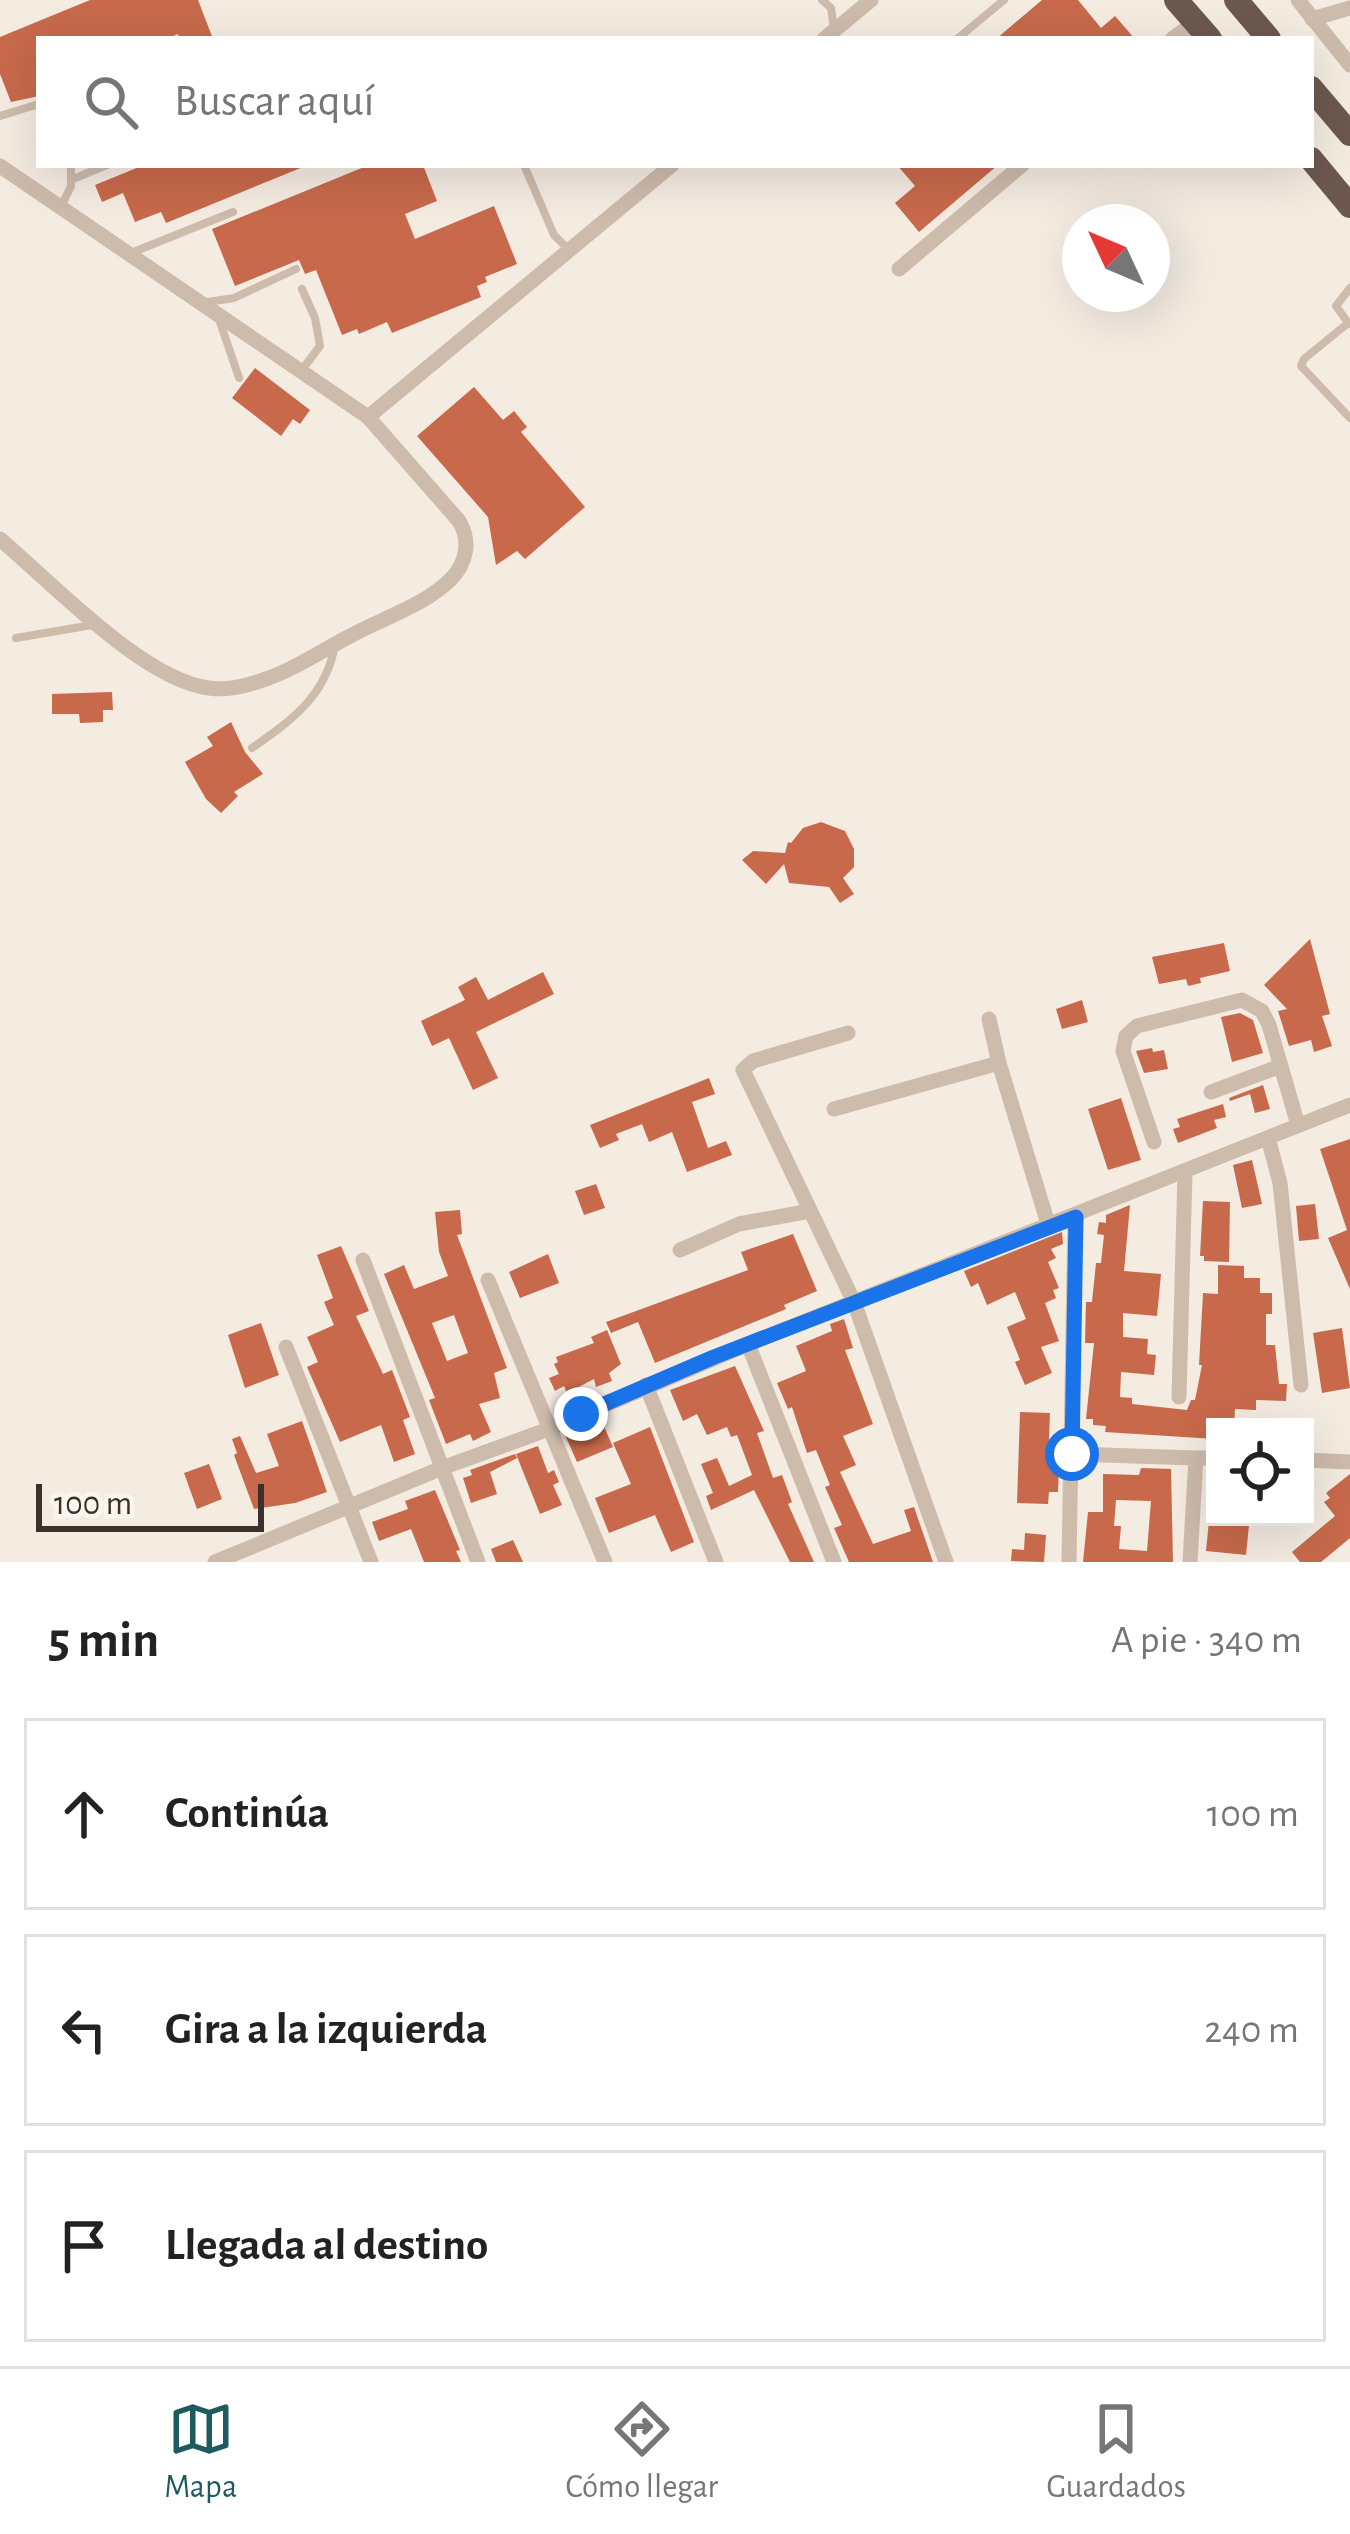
<!DOCTYPE html>
<html lang="es">
<head>
<meta charset="utf-8">
<style>
  body { margin:0; font-family:"Alegreya Sans",sans-serif; background:#f2f2f2; color:#222 }
  .controls { position:absolute; right:36px; bottom:36px; display:grid; overflow:hidden; border-radius:0px; box-shadow:0 12px 48px #0002 }
  .controls button { width:108px; height:108px; display:grid; place-items:center; padding:0; border:0; border-bottom:3px solid #e0e0e0; background:#fff; color:#222; font:60px sans-serif }
  .compass { position:absolute; left:1062px; top:204px; width:108px; height:108px; border-radius:50%; background:#fff; box-shadow:0 12px 48px #0002; rotate:314deg }
  .scale { position:absolute; left:36px; bottom:30px; width:228px; box-sizing:border-box; padding-left:12px; border:6px solid #3b302b; border-top:0; font-size:33px; line-height:42px; white-space:nowrap; color:#3b302b; -webkit-text-stroke:9px #fbf5ee; paint-order:stroke }
  .stop { position:absolute; width:36px; height:36px; margin:-27px; border:9px solid #1a73e8; border-radius:50%; background:#fff }
  .stop.end { background:#1a73e8; border-color:#fff; box-shadow:0 3px 12px #0008 }
  .list { margin:0; padding:0; list-style:none }
  h2 { display:flex; justify-content:space-between; align-items:center; height:156px; margin:0; padding:0 48px; font-size:51px }
  h2 small { font-size:39px; font-weight:400; color:#767676 }
  .list li { display:grid; grid-template-columns:78px 1fr auto; gap:36px; align-items:center; box-sizing:border-box; height:192px; margin:0 24px 24px; padding:0 24px; border:3px solid #e0e0e0; border-radius:0px }
  .list b { display:block; font-size:45px; white-space:nowrap }
  .list em { font-size:39px; font-style:normal; color:#767676 }
  .icon { flex:none; width:66px; height:66px; fill:none; stroke:currentColor; stroke-width:2; stroke-linecap:round; stroke-linejoin:round }
  .map { position:relative; flex:none; width:1350px; height:1562px; overflow:hidden }
  .search { position:absolute; background:#fff; box-shadow:0 12px 48px #0002; left:36px; right:36px; top:36px; height:132px; display:flex; align-items:center; gap:30px; box-sizing:border-box; padding:0 42px; border-radius:0px; color:#767676; font-size:45px }
  .sheet { height:804px; background:#fff }
  nav { display:flex; justify-content:space-around; align-items:center; box-sizing:border-box; height:168px; border-top:3px solid #e0e0e0; background:#fff; font-size:33px; color:#767676 }
  nav a { display:grid; justify-items:center; gap:6px }
  nav .on { color:#1f5a5e }
  .map>svg:first-child { display:block }
  .building { fill:#c8694b; fill-rule:evenodd }
  .lines { fill:none; stroke-linecap:round; stroke-linejoin:round }
  .service { stroke:#cdbbac; stroke-width:8 }
  .minor { stroke:#cdbbac; stroke-width:15 }
  .trunk { stroke:#6c584f; stroke-width:24 }
  .route { stroke:#1a73e8; stroke-width:15 }
</style>
</head>
<body>
<div class="map">
<svg width="1350" height="1562" viewBox="0 0 1350 1562">
  <rect width="100%" height="100%" fill="#f4ebe1"/>
  <!-- building -->
  <path class="building" d="M 90,0 L 198,0 L 213,39 L 179,39 L 178,34 L 166,39 L 39,39 L 39,96 L 11,102 L 0,74 L 0,37 Z
    M 1042,0 L 1078,0 L 1101,28 L 1115,16 L 1135,39 L 996,39 Z
    M 144,165 L 308,165 L 166,223 L 161,212 L 135,222 L 123,193 L 102,202 L 95,185 Z
    M 369,165 L 423,165 L 437,201 L 405,214 L 415,239 L 494,206 L 517,264 L 485,277 L 487,282 L 477,286 L 481,297 L 392,333 L 387,322 L 359,334 L 357,329 L 342,335 L 316,270 L 305,274 L 299,260 L 235,286 L 212,229 Z
    M 897,165 L 998,165 L 919,232 L 895,203 L 915,186 Z
    M 255,368 L 310,410 L 300,424 L 293,419 L 281,436 L 232,398 Z
    M 474,387 L 503,420 L 514,411 L 527,427 L 521,432 L 585,507 L 525,559 L 517,551 L 496,565 L 488,517 L 417,436 Z
    M 112,692 L 113,710 L 103,710 L 103,722 L 80,723 L 79,714 L 52,714 L 52,694 Z
    M 231,722 L 245,752 L 263,774 L 234,792 L 238,796 L 221,813 L 206,799 L 185,762 L 213,746 L 207,737 Z
    M 821,822 L 845,831 L 854,849 L 854,867 L 843,878 L 854,894 L 840,903 L 829,887 L 789,883 L 784,864 L 766,884 L 742,860 L 753,851 L 785,853 L 788,842 L 791,843 L 803,828 Z
    M 1310,939 L 1330,1014 L 1322,1016 L 1332,1046 L 1314,1052 L 1311,1040 L 1289,1046 L 1278,1011 L 1287,1009 L 1264,985 Z
    M 1224,943 L 1230,971 L 1200,978 L 1201,983 L 1188,986 L 1186,979 L 1159,984 L 1152,957 Z
    M 543,972 L 554,994 L 476,1032 L 498,1078 L 473,1090 L 449,1038 L 432,1046 L 421,1021 L 465,1000 L 458,987 L 476,977 L 488,1000 Z
    M 1082,1000 L 1088,1022 L 1062,1029 L 1056,1009 Z
    M 1240,1013 L 1253,1020 L 1263,1053 L 1232,1062 L 1221,1017 Z
    M 1152,1048 L 1153,1052 L 1164,1050 L 1168,1069 L 1144,1073 L 1136,1051 Z
    M 709,1078 L 715,1094 L 692,1102 L 708,1148 L 726,1141 L 732,1155 L 687,1172 L 672,1132 L 649,1142 L 642,1124 L 616,1134 L 619,1140 L 600,1148 L 590,1125 Z
    M 1263,1085 L 1270,1109 L 1255,1113 L 1250,1094 L 1230,1101 L 1229,1098 Z
    M 1121,1098 L 1141,1160 L 1108,1170 L 1088,1109 Z
    M 1223,1104 L 1226,1117 L 1214,1120 L 1217,1128 L 1178,1143 L 1173,1129 L 1180,1127 L 1177,1119 Z
    M 1350,1139 L 1350,1289 L 1328,1238 L 1347,1230 L 1320,1149 Z
    M 1252,1160 L 1262,1204 L 1242,1208 L 1233,1165 Z
    M 596,1184 L 605,1208 L 584,1215 L 575,1191 Z
    M 1203,1201 L 1230,1202 L 1229,1262 L 1204,1261 L 1204,1256 L 1200,1256 Z
    M 1315,1204 L 1319,1239 L 1299,1241 L 1296,1206 Z
    M 1130,1205 L 1124,1271 L 1161,1274 L 1157,1316 L 1123,1313 L 1123,1337 L 1148,1339 L 1147,1354 L 1156,1355 L 1154,1375 L 1121,1372 L 1120,1397 L 1132,1398 L 1132,1404 L 1187,1410 L 1191,1400 L 1195,1400 L 1202,1365 L 1199,1365 L 1203,1293 L 1218,1294 L 1218,1265 L 1244,1266 L 1244,1278 L 1260,1278 L 1260,1293 L 1272,1293 L 1272,1314 L 1266,1314 L 1266,1345 L 1275,1345 L 1279,1384 L 1287,1384 L 1286,1401 L 1256,1400 L 1256,1410 L 1235,1409 L 1234,1427 L 1215,1427 L 1215,1439 L 1105,1432 L 1106,1426 L 1093,1425 L 1093,1419 L 1086,1419 L 1094,1343 L 1085,1343 L 1086,1302 L 1092,1302 L 1096,1263 L 1101,1263 L 1104,1235 L 1097,1234 L 1099,1222 L 1106,1223 L 1106,1215 Z
    M 460,1210 L 462,1234 L 457,1235 L 507,1368 L 494,1373 L 500,1398 L 479,1404 L 491,1432 L 473,1441 L 470,1434 L 446,1444 L 429,1400 L 435,1398 L 384,1274 L 404,1265 L 414,1289 L 448,1276 L 439,1252 L 435,1212 ZM 454,1315 L 468,1353 L 447,1361 L 432,1323 Z
    M 1062,1232 L 1063,1244 L 1051,1249 L 1056,1258 L 1048,1262 L 1059,1288 L 1053,1290 L 1056,1298 L 1045,1303 L 1059,1341 L 1041,1347 L 1052,1373 L 1025,1385 L 1015,1362 L 1020,1360 L 1007,1327 L 1026,1319 L 1015,1292 L 987,1305 L 978,1283 L 971,1287 L 964,1271 Z
    M 793,1234 L 817,1291 L 784,1305 L 786,1309 L 655,1363 L 638,1322 L 611,1333 L 606,1322 L 748,1270 L 741,1252 Z
    M 341,1246 L 369,1311 L 356,1316 L 383,1374 L 392,1370 L 410,1417 L 403,1420 L 415,1454 L 394,1462 L 381,1425 L 340,1442 L 307,1367 L 318,1362 L 307,1337 L 334,1325 L 324,1302 L 333,1298 L 317,1255 Z
    M 548,1254 L 559,1283 L 520,1298 L 509,1272 Z
    M 844,1319 L 853,1348 L 845,1350 L 873,1424 L 843,1436 L 856,1465 L 840,1472 L 873,1544 L 911,1531 L 904,1510 L 914,1507 L 933,1562 L 849,1562 L 834,1528 L 842,1525 L 825,1487 L 830,1485 L 816,1450 L 807,1453 L 792,1407 L 788,1409 L 777,1383 L 806,1371 L 796,1346 L 832,1331 L 830,1324 Z
    M 261,1323 L 279,1375 L 245,1388 L 228,1335 Z
    M 1342,1328 L 1350,1388 L 1322,1393 L 1313,1333 Z
    M 607,1330 L 621,1364 L 609,1373 L 612,1381 L 596,1387 L 594,1379 L 567,1393 L 564,1386 L 555,1391 L 549,1378 L 559,1374 L 554,1364 L 558,1362 L 556,1357 L 594,1343 L 591,1337 Z
    M 735,1366 L 764,1431 L 757,1433 L 773,1478 L 782,1475 L 792,1502 L 788,1504 L 814,1562 L 790,1562 L 754,1490 L 711,1510 L 706,1496 L 713,1493 L 701,1464 L 717,1458 L 729,1486 L 752,1475 L 737,1435 L 731,1437 L 727,1427 L 707,1435 L 697,1414 L 683,1421 L 670,1390 Z
    M 1020,1412 L 1050,1413 L 1048,1464 L 1059,1464 L 1058,1492 L 1049,1492 L 1048,1504 L 1017,1503 Z
    M 302,1421 L 327,1492 L 295,1503 L 254,1509 L 234,1455 L 237,1453 L 232,1439 L 240,1436 L 256,1473 L 279,1466 L 267,1434 Z
    M 603,1424 L 613,1447 L 577,1462 L 565,1435 L 588,1425 L 590,1430 Z
    M 650,1427 L 694,1542 L 671,1552 L 655,1515 L 609,1533 L 595,1498 L 631,1484 L 613,1443 Z
    M 538,1446 L 548,1473 L 554,1470 L 559,1482 L 553,1485 L 562,1505 L 540,1514 L 516,1454 Z
    M 515,1454 L 517,1458 L 490,1472 L 497,1494 L 471,1503 L 463,1478 L 472,1475 L 470,1470 Z
    M 209,1464 L 222,1499 L 197,1509 L 184,1473 Z
    M 1141,1468 L 1171,1469 L 1173,1562 L 1083,1562 L 1088,1512 L 1103,1512 L 1103,1474 L 1139,1475 ZM 1116,1500 L 1151,1501 L 1147,1551 L 1119,1549 L 1121,1526 L 1114,1526 Z
    M 1350,1474 L 1350,1538 L 1321,1562 L 1300,1562 L 1292,1552 L 1335,1516 L 1324,1502 L 1330,1498 L 1326,1493 Z
    M 435,1490 L 460,1550 L 456,1551 L 461,1562 L 424,1562 L 411,1529 L 379,1541 L 372,1522 L 408,1509 L 405,1501 Z
    M 1209,1521 L 1249,1525 L 1246,1555 L 1206,1551 Z
    M 1025,1533 L 1046,1535 L 1044,1562 L 1011,1561 L 1012,1549 L 1024,1550 Z
    M 513,1540 L 523,1562 L 496,1562 L 491,1549 Z"/>
  <g class="lines">
    <!-- service -->
    <path class="service" d="M 822,0 L 831,8 L 834,29
      M 957,39 L 1004,0
      M 0,116 L 39,104
      M 524,165 L 554,235 L 568,249
      M 73,179 L 107,165
      M 61,207 L 71,186 L 71,165
      M 131,253 L 233,212
      M 302,289 L 315,318 L 320,346 L 302,370
      M 208,302 L 234,298 L 296,269
      M 220,322 L 239,378
      M 1348,323 L 1304,359 L 1301,366 L 1350,418
      M 1349,324 L 1336,306 L 1350,288
      M 16,638 L 92,625
      M 252,748 C 292,720 326,696 335,645"/>
    <!-- minor -->
    <path class="minor" d="M 1298,0 L 1350,65
      M 1312,19 L 1350,8
      M 824,39 L 871,0
      M 1172,39 L 1195,22
      M 0,166 L 368,417 L 459,521 C 471,541 467,563 450,580 C 426,604 384,618 354,634 C 324,649 294,670 263,680 C 246,686 227,691 209,688 C 143,680 51,582 0,539
      M 899,269 L 1022,165
      M 368,417 L 672,165
      M 989,1019 L 999,1063
      M 848,1033 L 753,1061 L 743,1070 L 854,1302 L 946,1562
      M 1211,1092 L 1281,1066
      M 834,1109 L 999,1063 L 1049,1227
      M 1268,1138 L 1280,1183 L 1301,1385
      M 1154,1142 L 1123,1051 L 1126,1036 L 1137,1026 L 1242,1000 L 1262,1011 L 1269,1025 L 1298,1125
      M 680,1250 L 739,1224 L 810,1211
      M 363,1260 L 478,1562
      M 488,1280 L 605,1562
      M 748,1344 L 834,1562
      M 286,1347 L 371,1562
      M 646,1385 L 716,1562
      M 1179,1397 L 1185,1172
      M 1072,1454 L 1196,1458 L 1190,1562
      M 1196,1458 L 1215,1458
      M 1305,1460 L 1350,1462
      M 215,1562 L 442,1468 L 549,1429 L 748,1344 L 1350,1105
      M 1069,1562 L 1075,1217"/>
    <!-- trunk -->
    <path class="trunk" d="M 1176,0 L 1210,39
      M 1236,0 L 1269,39
      M 1311,88 L 1350,134
      M 1311,159 L 1350,206"/>
  </g>
  <g class="lines">
    <!-- route -->
    <path class="route" d="M 581,1414 L 714,1357 L 1076,1217 L 1072,1454"/>
  </g>
</svg>
<div class="controls">
<button><svg class="icon" aria-label="locate" viewBox="0 0 24 24"><circle cx="12" cy="12" r="6"/><path d="M12 2v4M12 18v4M2 12h4M18 12h4"/></svg></button>
</div>
<svg class="compass" viewBox="-18 -18 36 36"><path d="M0-13l5 13h-10z" fill="#e53935"/><path d="M0 13l5-13h-10z" fill="#767676"/></svg>
<div class="scale">100 m</div>
<div class="stop" style="left:1072px;top:1454px"></div>
<div class="stop end" style="left:581px;top:1414px"></div>
<div class="search"><svg class="icon" aria-label="search" viewBox="0 0 24 24"><circle cx="10" cy="10" r="6"/><path d="M15 15l6 6"/></svg>Buscar aquí</div>
</div>
<section class="sheet">
<h2>5 min<small>A pie · 340 m</small></h2>
<ul class="list">
<li><svg class="icon" aria-label="ahead" viewBox="0 0 24 24"><path d="M12 20V5M6 11l6-6 6 6"/></svg><div><b>Continúa</b></div><em>100 m</em></li>
<li><svg class="icon" aria-label="left" viewBox="0 0 24 24"><path d="M17 20v-9H6M10 6l-5 5 5 5"/></svg><div><b>Gira a la izquierda</b></div><em>240 m</em></li>
<li><svg class="icon" aria-label="arrive" viewBox="0 0 24 24"><path d="M6 21V4h12l-3 4 3 4H6"/></svg><div><b>Llegada al destino</b></div></li>
</ul>
</section>
<nav>
<a class="on"><svg class="icon" aria-label="map" viewBox="0 0 24 24"><path d="M3 6l6-2 6 2 6-2v14l-6 2-6-2-6 2zM9 4v14M15 6v14"/></svg>Mapa</a>
<a><svg class="icon" aria-label="directions" viewBox="0 0 24 24"><path d="M12 3l9 9-9 9-9-9zM9 14v-3h6M13 9l2 2-2 2"/></svg>Cómo llegar</a>
<a><svg class="icon" aria-label="saved" viewBox="0 0 24 24"><path d="M7 4h10v16l-5-4-5 4z"/></svg>Guardados</a>
</nav>
</body>
</html>
